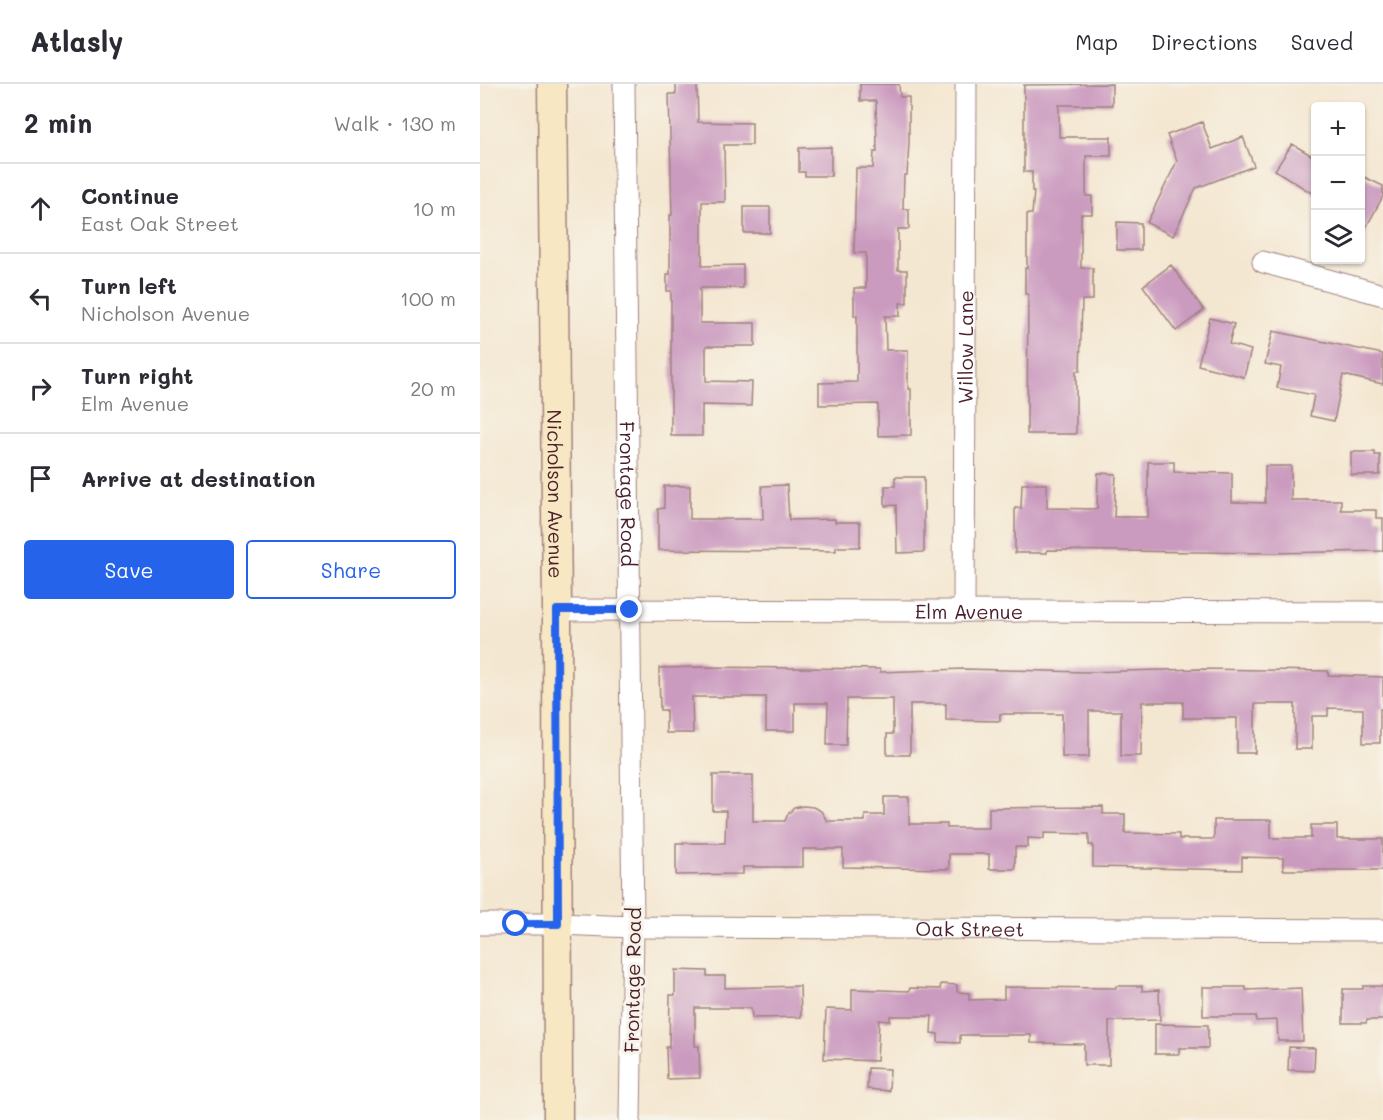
<!DOCTYPE html>
<html lang="en">
<head>
<meta charset="utf-8">
<style>
  body { margin:0; font-family:Mali,sans-serif; background:#f7f7f7; color:#2b2b33 }
  .controls { position:absolute; right:18px; top:18px; display:grid; overflow:hidden; border-radius:6px; box-shadow:0 2px 4px #0004 }
  .controls button { width:54px; height:54px; display:grid; place-items:center; padding:0; border:0; border-bottom:2px solid #e1e1e2; background:#fff; color:#2b2b33; font:30px sans-serif }
  .stop { position:absolute; width:18px; height:18px; margin:-14px; border:4px solid #2563eb; border-radius:50%; background:#fff }
  .stop.end { background:#2563eb; border-color:#fff; box-shadow:0 2px 6px #0008 }
  .list { margin:0; padding:0; list-style:none }
  h2 { display:flex; justify-content:space-between; align-items:center; height:78px; margin:0; padding:0 24px; font-size:26px }
  h2 small { font-size:20px; font-weight:400; color:#7c7c81 }
  .list li { display:grid; grid-template-columns:39px 1fr auto; gap:18px; align-items:center; box-sizing:border-box; height:90px; padding:0 24px; border-top:2px solid #e1e1e2 }
  .list b { display:block; font-size:22px; white-space:nowrap }
  .list p { margin:0; font-size:20px; white-space:nowrap; color:#7c7c81 }
  .list em { font-size:20px; font-style:normal; color:#7c7c81 }
  .actions { display:flex; gap:12px; padding:18px 24px }
  .actions a { flex:1; padding:14px 0; border:2px solid #2563eb; border-radius:6px; text-align:center; font-size:21px; color:#2563eb }
  .actions .main { background:#2563eb; color:#fff }
  .icon { flex:none; width:33px; height:33px; fill:none; stroke:currentColor; stroke-width:2; stroke-linecap:round; stroke-linejoin:round }
  .map { position:relative; flex:none; width:903px; height:1036px; overflow:hidden }
  header { display:flex; align-items:center; gap:36px; box-sizing:border-box; height:84px; padding:0 30px; background:#fff; border-bottom:2px solid #e1e1e2 }
  header strong { font-size:28px }
  nav { display:flex; gap:33px; margin-inline-start:auto; font-size:21px }
  main { display:flex }
  aside { flex:1; background:#fff }
  .map>svg:first-child { display:block }
  .building { fill:#ca9abf }
  .lines { fill:none; stroke-linecap:round; stroke-linejoin:round }
  .street-casing { stroke:#9f837e; stroke-width:23 }
  .secondary-casing { stroke:#9f837e; stroke-width:31 }
  .street { stroke:#fff; stroke-width:21 }
  .secondary { stroke:#f8e7c3; stroke-width:28 }
  .route { stroke:#2563eb; stroke-width:8 }
  .labels { text-anchor:middle; dominant-baseline:central; stroke-width:6; stroke-linejoin:round; paint-order:stroke }
  .street-label { font-size:20px; fill:#4a1f2b; stroke:#f7f3e8 }
</style>
</head>
<body>
<header>
<strong>Atlasly</strong>
<nav><a>Map</a><a>Directions</a><a>Saved</a></nav>
</header>
<main>
<aside>
<h2>2 min<small>Walk · 130 m</small></h2>
<ul class="list">
<li><svg class="icon" aria-label="ahead" viewBox="0 0 24 24"><path d="M12 20V5M6 11l6-6 6 6"/></svg><div><b>Continue</b><p>East Oak Street</p></div><em>10 m</em></li>
<li><svg class="icon" aria-label="left" viewBox="0 0 24 24"><path d="M17 20v-9H6M10 6l-5 5 5 5"/></svg><div><b>Turn left</b><p>Nicholson Avenue</p></div><em>100 m</em></li>
<li><svg class="icon" aria-label="right" viewBox="0 0 24 24"><path d="M7 20v-9h11M14 6l5 5-5 5"/></svg><div><b>Turn right</b><p>Elm Avenue</p></div><em>20 m</em></li>
<li><svg class="icon" aria-label="arrive" viewBox="0 0 24 24"><path d="M6 21V4h12l-3 4 3 4H6"/></svg><div><b>Arrive at destination</b></div></li>
</ul>
<div class="actions"><a class="main">Save</a><a>Share</a></div>
</aside>
<div class="map">
<svg width="903" height="1036" viewBox="0 0 903 1036">
  <rect width="100%" height="100%" fill="#f7f3e8"/>
  <filter id="ink" filterUnits="userSpaceOnUse"><feTurbulence type="fractalNoise" baseFrequency=".0167" numOctaves="2"/><feDisplacementMap in="SourceGraphic" scale="12" xChannelSelector="R" yChannelSelector="G"/><feConvolveMatrix kernelMatrix="1 2 1 2 8 2 1 2 1" color-interpolation-filters="sRGB"/></filter>
  <filter id="wash" filterUnits="userSpaceOnUse"><feTurbulence type="fractalNoise" baseFrequency=".008" numOctaves="4" result="noise"/><feDisplacementMap in="SourceGraphic" scale="24" xChannelSelector="R" yChannelSelector="G"/><feGaussianBlur stdDeviation="1.35" result="paint"/><feColorMatrix in="noise" values="0 0 0 0 0 0 0 0 0 0 0 0 0 0 0 0 0 1.4 0 .05"/><feComposite in="paint" operator="in"/></filter>
  <g filter="url(#wash)">
    <rect width="100%" height="100%" fill="#f4e7d1"/>
    <g id="blocks">
      <!-- building -->
      <path class="building" d="M 196,0 L 217,0 L 218,38 L 272,39 L 272,61 L 244,61 L 245,118 L 222,118 L 222,182 L 263,181 L 263,204 L 220,204 L 220,239 L 275,239 L 275,262 L 226,262 L 226,297 L 272,298 L 271,322 L 222,321 L 222,352 L 191,352 L 191,207 L 187,207 L 187,190 L 190,190 L 190,131 L 192,131 L 189,10 L 196,10 Z
        M 380,0 L 419,0 L 420,13 L 429,13 L 429,59 L 427,91 L 424,91 L 423,125 L 429,125 L 429,145 L 418,145 L 418,186 L 427,186 L 427,219 L 420,219 L 420,232 L 405,232 L 406,266 L 428,266 L 428,305 L 431,305 L 431,351 L 398,352 L 398,320 L 339,321 L 339,299 L 377,298 L 377,232 L 374,232 L 374,204 L 386,204 L 386,169 L 374,169 L 376,84 L 393,84 L 394,68 L 397,68 L 396,17 L 380,17 Z
        M 632,0 L 632,21 L 579,21 L 579,53 L 631,53 L 631,72 L 606,72 L 606,112 L 612,112 L 612,130 L 601,130 L 601,184 L 613,184 L 613,216 L 602,216 L 600,287 L 596,287 L 596,350 L 547,350 L 548,210 L 545,210 L 545,184 L 547,184 L 547,130 L 552,130 L 554,107 L 552,107 L 552,88 L 544,88 L 544,1 Z
        M 722,38 L 732,65 L 763,53 L 774,82 L 716,104 L 693,152 L 667,139 L 697,77 L 687,51 Z
        M 812,60 L 836,74 L 836,112 L 795,86 Z
        M 351,63 L 351,92 L 325,92 L 325,88 L 319,88 L 319,64 Z
        M 880,91 L 903,102 L 903,112 L 880,155 Z
        M 264,123 L 290,123 L 290,149 L 264,149 Z
        M 637,138 L 661,139 L 661,166 L 637,166 Z
        M 691,181 L 724,226 L 696,247 L 663,202 Z
        M 730,234 L 754,240 L 749,260 L 771,266 L 764,293 L 718,281 Z
        M 793,247 L 903,270 L 903,300 L 863,291 L 854,337 L 830,332 L 834,311 L 797,304 L 801,283 L 785,280 Z
        M 871,368 L 895,368 L 895,371 L 900,371 L 900,391 L 871,391 Z
        M 668,378 L 694,378 L 694,388 L 752,389 L 752,418 L 785,419 L 785,382 L 811,382 L 811,416 L 861,416 L 861,426 L 896,426 L 896,434 L 903,434 L 903,467 L 791,469 L 567,466 L 567,469 L 535,469 L 535,424 L 541,424 L 542,400 L 567,400 L 567,424 L 617,425 L 618,389 L 636,390 L 634,433 L 668,433 Z
        M 415,393 L 444,393 L 444,468 L 417,469 L 416,421 L 405,422 L 405,402 L 415,402 Z
        M 307,401 L 309,436 L 355,435 L 355,438 L 380,438 L 380,463 L 356,463 L 356,467 L 178,466 L 178,425 L 184,424 L 184,402 L 210,402 L 210,435 L 283,435 L 282,402 Z
        M 222,583 L 400,585 L 400,588 L 484,585 L 605,588 L 720,585 L 848,587 L 848,591 L 903,593 L 903,625 L 900,625 L 900,659 L 883,659 L 883,625 L 848,624 L 848,632 L 832,632 L 832,665 L 815,665 L 815,620 L 775,620 L 775,669 L 757,669 L 757,634 L 703,634 L 703,618 L 662,618 L 661,672 L 641,672 L 641,627 L 609,627 L 609,673 L 582,673 L 582,630 L 520,630 L 520,637 L 466,636 L 466,620 L 430,620 L 430,671 L 407,671 L 407,650 L 413,650 L 413,615 L 367,615 L 366,661 L 347,661 L 348,619 L 315,619 L 315,647 L 286,647 L 286,613 L 212,613 L 213,649 L 186,649 L 186,626 L 180,626 L 179,584 Z
        M 233,691 L 273,691 L 273,737 L 305,737 L 308,730 L 314,724 L 323,722 L 333,723 L 341,727 L 347,737 L 385,737 L 385,731 L 404,731 L 404,713 L 429,713 L 429,740 L 467,740 L 467,744 L 509,744 L 509,724 L 623,723 L 623,730 L 645,730 L 645,749 L 699,750 L 699,755 L 734,755 L 734,736 L 791,736 L 791,754 L 831,754 L 831,741 L 857,741 L 857,755 L 903,755 L 903,786 L 803,786 L 803,774 L 762,773 L 762,786 L 613,783 L 613,761 L 609,761 L 609,750 L 564,749 L 564,755 L 548,754 L 548,763 L 535,763 L 535,785 L 509,785 L 509,770 L 469,770 L 469,785 L 363,783 L 363,765 L 323,765 L 323,783 L 263,783 L 263,790 L 196,791 L 196,759 L 245,759 L 246,727 L 233,727 Z
        M 195,886 L 227,887 L 227,892 L 245,892 L 245,904 L 320,902 L 321,933 L 272,934 L 271,924 L 215,924 L 215,962 L 219,962 L 220,994 L 187,995 L 186,963 L 189,963 L 190,911 L 195,911 Z
        M 461,900 L 477,901 L 477,908 L 489,909 L 489,916 L 524,915 L 524,903 L 636,904 L 636,902 L 662,902 L 662,907 L 679,906 L 680,936 L 629,937 L 629,981 L 604,981 L 604,960 L 551,959 L 551,951 L 480,951 L 480,959 L 458,958 L 458,950 L 451,949 L 452,932 L 410,932 L 410,937 L 399,936 L 397,977 L 344,975 L 346,925 L 372,926 L 372,905 L 429,907 L 430,904 L 460,905 Z
        M 883,902 L 903,902 L 903,936 L 887,936 L 886,939 L 863,939 L 863,905 L 883,905 Z
        M 723,903 L 766,903 L 766,906 L 821,904 L 823,957 L 798,957 L 797,936 L 776,937 L 776,932 L 723,932 Z
        M 675,940 L 728,941 L 728,964 L 699,964 L 699,970 L 675,970 Z
        M 809,963 L 835,964 L 834,987 L 808,986 Z
        M 388,984 L 410,985 L 409,1007 L 387,1005 Z"/>
    </g>
  </g>
  <g filter="url(#ink)">
    <use href="#blocks" fill-opacity="0" stroke="#9f837e" stroke-width="1.5"/>
    <g class="lines">
      <!-- street casing -->
      <g class="street-casing">
        <g id="street">
          <path id="s1" d="M 144,0 L 153,843 L 150,1036"/>
          <path d="M 783,178 L 903,211"/>
          <path id="s2" d="M 77,526 L 903,528"/>
          <path id="s3" d="M 484,527 L 486,0"/>
          <path id="s4" d="M 0,840 L 78,840 L 153,843 L 903,846"/>
        </g>
      </g>
      <!-- secondary casing -->
      <g class="secondary-casing">
        <g id="secondary">
          <path id="s5" d="M 72,0 L 77,526 L 78,1036"/>
        </g>
      </g>
      <!-- street -->
      <use href="#street" class="street"/>
      <!-- secondary -->
      <use href="#secondary" class="secondary"/>
    </g>
  </g>
  <g class="lines" filter="url(#ink)">
    <!-- route -->
    <path class="route" d="M 36,840 L 78,840 L 77,526 L 150,526"/>
  </g>
  <g class="labels">
    <!-- street labels -->
    <g class="street-label">
      <text stroke="none"><textPath href="#s3" startOffset="264">Willow Lane</textPath></text>
      <text stroke="none"><textPath href="#s5" startOffset="410">Nicholson Avenue</textPath></text>
      <text stroke="none"><textPath href="#s1" startOffset="410">Frontage Road</textPath></text>
      <text stroke="none"><textPath href="#s2" startOffset="412">Elm Avenue</textPath></text>
      <text stroke="none"><textPath href="#s4" startOffset="490">Oak Street</textPath></text>
      <text transform="translate(152 896) rotate(-89)">Frontage Road</text>
    </g>
  </g>
</svg>
<div class="controls">
<button>+</button>
<button>−</button>
<button><svg class="icon" aria-label="layers" viewBox="0 0 24 24"><path d="M12 4l9 5-9 5-9-5zM3 14l9 5 9-5"/></svg></button>
</div>
<div class="stop" style="left:36px;top:840px"></div>
<div class="stop end" style="left:150px;top:526px"></div>
</div>
</main>
</body>
</html>
